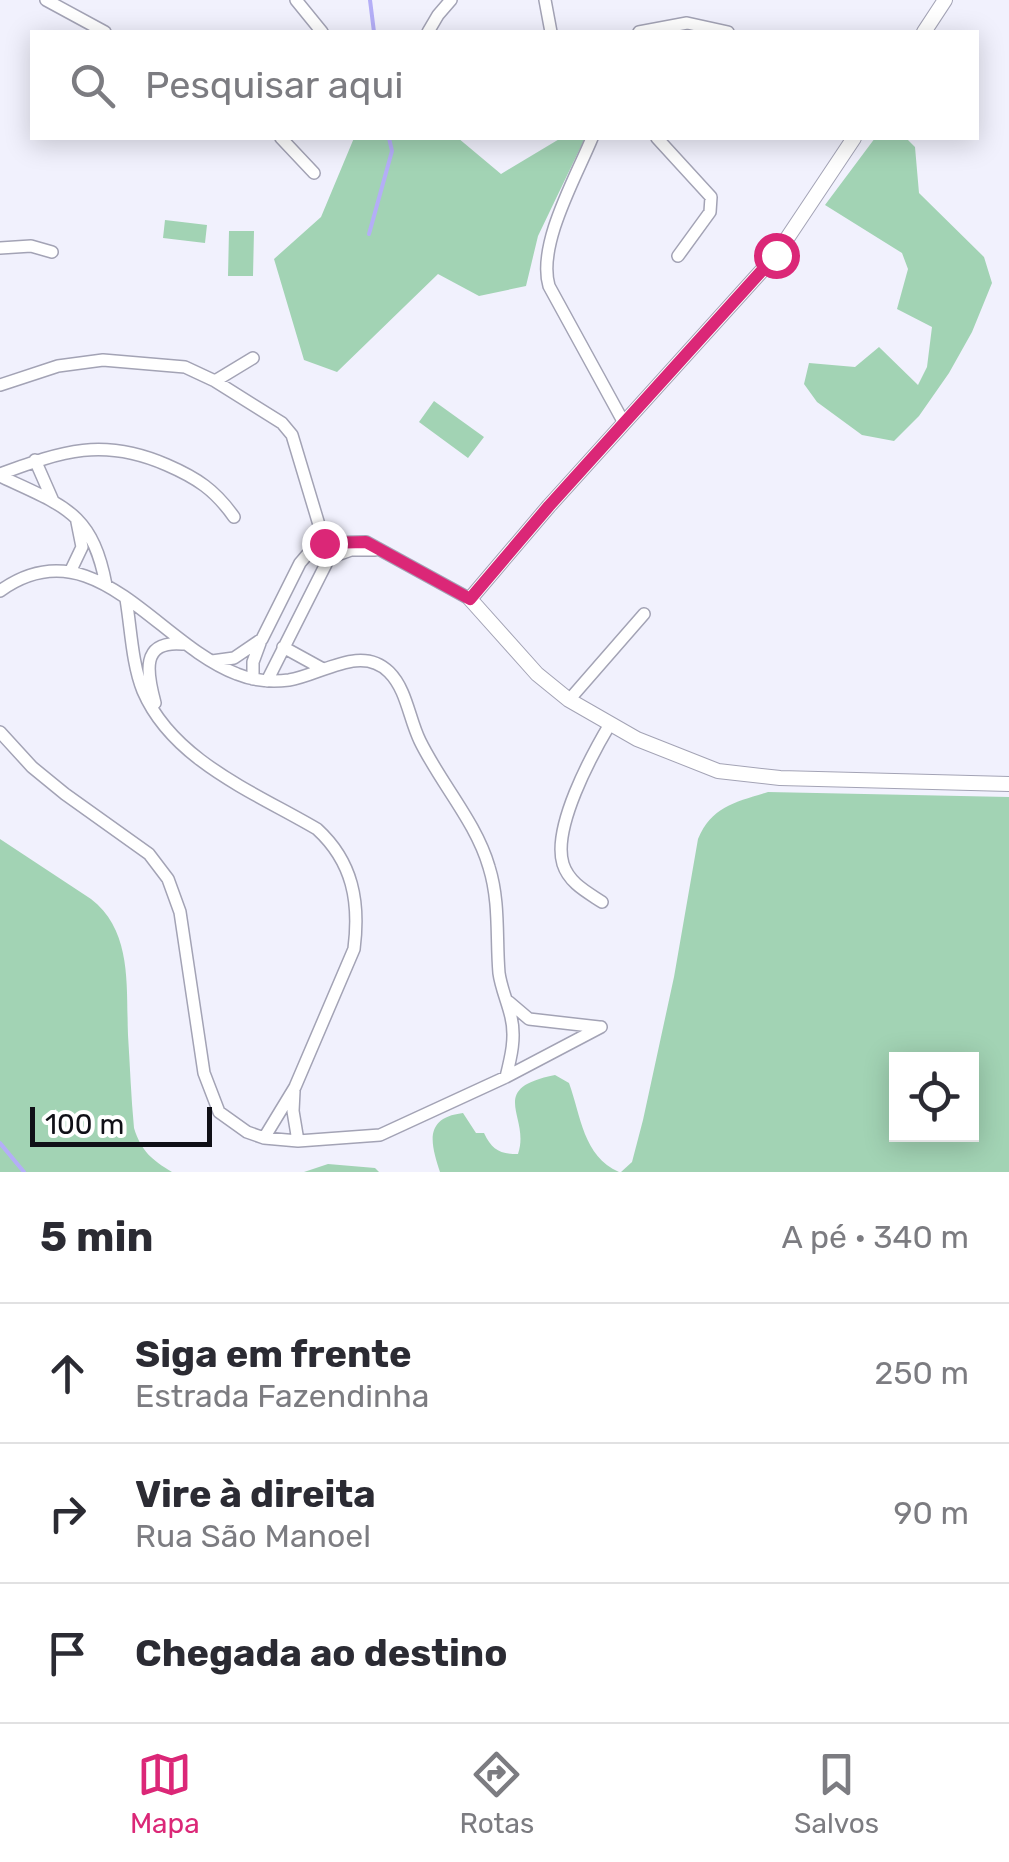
<!DOCTYPE html>
<html lang="pt">
<head>
<meta charset="utf-8">
<style>
  body { margin:0; font-family:Rubik,sans-serif; background:#f2f2f3; color:#2b2b33 }
  .controls { position:absolute; right:30px; bottom:30px; display:grid; overflow:hidden; border-radius:0px; box-shadow:0 5px 25px #0003 }
  .controls button { width:90px; height:90px; display:grid; place-items:center; padding:0; border:0; border-bottom:2px solid #e1e1e2; background:#fff; color:#2b2b33; font:50px sans-serif }
  .scale { position:absolute; left:30px; bottom:25px; width:182px; box-sizing:border-box; padding-left:10px; border:5px solid #101017; border-top:0; font-size:28px; line-height:35px; white-space:nowrap; color:#101017; -webkit-text-stroke:8px #fff; paint-order:stroke }
  .stop { position:absolute; width:30px; height:30px; margin:-22px; border:8px solid #db2777; border-radius:50%; background:#fff }
  .stop.end { background:#db2777; border-color:#fff; box-shadow:0 2px 10px #0008 }
  .list { margin:0; padding:0; list-style:none }
  h2 { display:flex; justify-content:space-between; align-items:center; height:130px; margin:0; padding:0 40px; font-size:42px }
  h2 small { font-size:32px; font-weight:400; color:#7c7c81 }
  .list li { display:grid; grid-template-columns:65px 1fr auto; gap:30px; align-items:center; box-sizing:border-box; height:140px; padding:0 40px; border-top:2px solid #e1e1e2 }
  .list b { display:block; font-size:38px; white-space:nowrap }
  .list p { margin:0; font-size:32px; white-space:nowrap; color:#7c7c81 }
  .list em { font-size:32px; font-style:normal; color:#7c7c81 }
  .icon { flex:none; width:55px; height:55px; fill:none; stroke:currentColor; stroke-width:2; stroke-linecap:round; stroke-linejoin:round }
  .map { position:relative; flex:none; width:1009px; height:1172px; overflow:hidden }
  .search { position:absolute; background:#fff; box-shadow:0 5px 25px #0003; left:30px; right:30px; top:30px; height:110px; display:flex; align-items:center; gap:25px; box-sizing:border-box; padding:0 35px; border-radius:0px; color:#7c7c81; font-size:38px }
  .sheet { height:550px; background:#fff }
  nav { display:flex; justify-content:space-around; align-items:center; box-sizing:border-box; height:140px; border-top:2px solid #e1e1e2; background:#fff; font-size:28px; color:#7c7c81 }
  nav a { display:grid; justify-items:center; gap:5px }
  nav .on { color:#db2777 }
  .map>svg:first-child { display:block }
  .green { fill:#a2d3b4; fill-rule:evenodd }
  .lines { fill:none; stroke-linecap:round; stroke-linejoin:round }
  .stream { stroke:#b4aef7; stroke-width:4 }
  .minor-casing { stroke:#a3a3b5; stroke-width:14 }
  .tertiary-casing { stroke:#a3a3b5; stroke-width:16 }
  .minor { stroke:#fff; stroke-width:11 }
  .tertiary { stroke:#fff; stroke-width:14 }
  .route { stroke:#db2777; stroke-width:12 }
</style>
</head>
<body>
<div class="map">
<svg width="1009" height="1172" viewBox="0 0 1009 1172">
  <rect width="100%" height="100%" fill="#f1f1fd"/>
  <!-- green -->
  <path class="green" d="M 354,138 L 458,138 L 501,174 L 561,138 L 585,138 L 538,236 L 526,286 L 479,296 L 438,274 L 337,372 L 304,360 L 274,259 L 321,217 Z
    M 875,138 L 906,138 L 915,147 L 919,193 L 984,257 L 992,283 L 972,332 L 949,373 L 919,416 L 894,441 L 862,435 L 817,402 L 804,384 L 809,363 L 855,367 L 879,347 L 918,385 L 927,367 L 932,327 L 897,309 L 908,269 L 902,253 L 825,205 Z
    M 165,220 L 207,225 L 205,243 L 163,238 Z
    M 229,231 L 254,231 L 253,276 L 228,276 Z
    M 434,401 L 484,437 L 468,458 L 419,422 Z
    M 768,792 L 1009,797 L 1009,1172 L 621,1172 L 632,1162 L 643,1120 L 674,977 L 698,839 C 712,806 736,802 768,792 ZM 896,1060 L 972,1060 L 972,1134 L 896,1134 Z
    M 0,839 L 91,899 C 133,931 126,988 128,1035 C 130,1066 131,1097 134,1128 C 141,1151 152,1160 172,1172 L 0,1172 Z
    M 555,1075 L 569,1083 C 581,1116 583,1156 619,1172 L 440,1172 C 431,1144 423,1118 463,1113 L 476,1133 L 484,1133 C 492,1150 500,1154 518,1154 C 531,1116 485,1089 555,1075 Z
    M 328,1164 L 375,1168 L 379,1172 L 304,1172 Z"/>
  <g class="lines">
    <!-- stream -->
    <path class="stream" d="M 370,0 L 374,32
      M 369,234 L 392,151 L 389,138
      M 0,1143 L 24,1172"/>
    <!-- minor casing -->
    <g class="minor-casing">
      <path id="minor" d="M 46,0 L 105,32
        M 296,0 L 322,32
        M 545,0 L 551,32
        M 428,32 L 438,15 L 451,0
        M 639,32 L 687,23 L 728,32
        M 281,138 L 314,173
        M 592,138 C 576,177 537,245 549,286 L 624,423
        M 657,138 L 711,197 L 710,212 L 678,256
        M 0,248 L 31,246 L 52,252
        M 215,381 L 253,358
        M 0,385 L 58,366 L 103,360 L 185,367 L 215,381 L 282,423 L 292,435 L 329,558
        M 35,460 L 53,501
        M 0,474 C 63,451 103,437 167,465 C 197,478 215,490 234,517
        M 0,476 C 63,506 92,511 106,585
        M 71,570 L 82,547 L 77,522
        M 0,591 C 93,524 156,643 237,674 C 254,681 272,682 289,680 C 321,675 361,644 389,672 C 407,690 409,719 420,741 C 441,784 476,822 489,867 C 500,902 496,938 499,973 C 501,988 508,1003 511,1017 C 516,1037 511,1057 506,1077
        M 126,599 C 131,629 132,664 143,691 C 173,761 256,793 317,829 C 353,862 360,902 354,949 L 295,1087 L 264,1138
        M 283,647 L 323,669
        M 212,661 L 234,658 L 262,639 L 300,563 L 312,549 L 324,543 L 366,542 L 470,599
        M 253,679 L 253,662 L 260,643
        M 267,681 L 329,558 L 351,550 L 375,550
        M 569,700 L 644,614
        M 155,703 C 147,673 140,640 183,644
        M 0,732 L 32,767 L 65,794 L 149,854 L 168,879 L 180,912 L 204,1073 L 219,1112 L 247,1132 L 264,1138 L 298,1141 L 380,1135 L 506,1077 L 601,1027
        M 602,902 C 587,892 569,883 563,864 C 552,828 591,756 610,724
        M 509,1002 L 529,1019 L 599,1027
        M 294,1091 L 293,1111 L 298,1141"/>
    </g>
    <!-- tertiary casing -->
    <g class="tertiary-casing">
      <path id="tertiary" d="M 924,32 L 945,0
        M 854,138 L 776,255 L 549,506 L 470,599 L 537,674 L 569,700 L 637,739 L 718,771 L 780,778 L 1009,784"/>
    </g>
    <!-- minor -->
    <use href="#minor" class="minor"/>
    <!-- tertiary -->
    <use href="#tertiary" class="tertiary"/>
  </g>
  <g class="lines">
    <!-- route -->
    <path class="route" d="M 324,543 L 366,542 L 470,599 L 549,506 L 776,255"/>
  </g>
</svg>
<div class="controls">
<button><svg class="icon" aria-label="locate" viewBox="0 0 24 24"><circle cx="12" cy="12" r="6"/><path d="M12 2v4M12 18v4M2 12h4M18 12h4"/></svg></button>
</div>
<div class="scale">100 m</div>
<div class="stop" style="left:776px;top:255px"></div>
<div class="stop end" style="left:324px;top:543px"></div>
<div class="search"><svg class="icon" aria-label="search" viewBox="0 0 24 24"><circle cx="10" cy="10" r="6"/><path d="M15 15l6 6"/></svg>Pesquisar aqui</div>
</div>
<section class="sheet">
<h2>5 min<small>A pé · 340 m</small></h2>
<ul class="list">
<li><svg class="icon" aria-label="ahead" viewBox="0 0 24 24"><path d="M12 20V5M6 11l6-6 6 6"/></svg><div><b>Siga em frente</b><p>Estrada Fazendinha</p></div><em>250 m</em></li>
<li><svg class="icon" aria-label="right" viewBox="0 0 24 24"><path d="M7 20v-9h11M14 6l5 5-5 5"/></svg><div><b>Vire à direita</b><p>Rua São Manoel</p></div><em>90 m</em></li>
<li><svg class="icon" aria-label="arrive" viewBox="0 0 24 24"><path d="M6 21V4h12l-3 4 3 4H6"/></svg><div><b>Chegada ao destino</b></div></li>
</ul>
</section>
<nav>
<a class="on"><svg class="icon" aria-label="map" viewBox="0 0 24 24"><path d="M3 6l6-2 6 2 6-2v14l-6 2-6-2-6 2zM9 4v14M15 6v14"/></svg>Mapa</a>
<a><svg class="icon" aria-label="directions" viewBox="0 0 24 24"><path d="M12 3l9 9-9 9-9-9zM9 14v-3h6M13 9l2 2-2 2"/></svg>Rotas</a>
<a><svg class="icon" aria-label="saved" viewBox="0 0 24 24"><path d="M7 4h10v16l-5-4-5 4z"/></svg>Salvos</a>
</nav>
</body>
</html>
